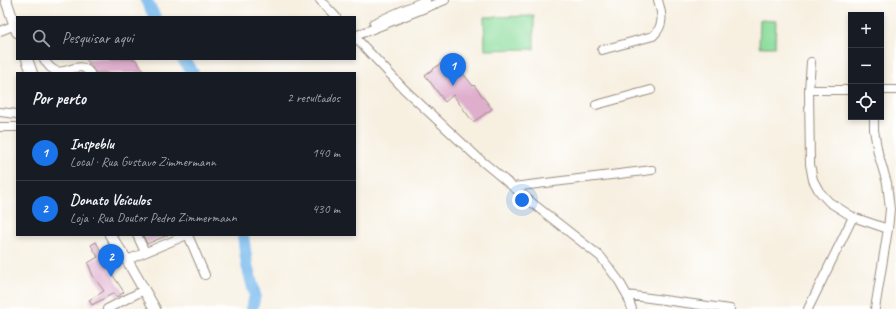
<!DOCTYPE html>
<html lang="pt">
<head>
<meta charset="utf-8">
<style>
  body { margin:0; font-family:Caveat,sans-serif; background:#20242c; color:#f1f3f6 }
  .controls { position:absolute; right:12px; top:12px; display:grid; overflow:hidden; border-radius:0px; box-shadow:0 2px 6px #0003 }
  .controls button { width:36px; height:36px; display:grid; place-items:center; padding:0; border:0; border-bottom:1px solid #363941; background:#171b24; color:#f1f3f6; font:20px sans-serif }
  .you { position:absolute; left:522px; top:200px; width:14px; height:14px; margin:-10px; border:3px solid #fff; border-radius:50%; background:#1a73e8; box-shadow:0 0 0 6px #1a73e833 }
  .badge { display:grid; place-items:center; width:26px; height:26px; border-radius:50%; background:#1a73e8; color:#fff; font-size:13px; font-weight:700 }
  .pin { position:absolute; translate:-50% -33px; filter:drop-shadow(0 1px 2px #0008) }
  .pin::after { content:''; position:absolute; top:21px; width:14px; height:12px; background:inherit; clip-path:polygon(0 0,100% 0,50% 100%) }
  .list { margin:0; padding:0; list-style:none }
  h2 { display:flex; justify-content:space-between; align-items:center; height:52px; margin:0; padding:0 16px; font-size:17px }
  h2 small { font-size:13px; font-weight:400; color:#9ea1a6 }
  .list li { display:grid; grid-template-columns:26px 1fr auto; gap:12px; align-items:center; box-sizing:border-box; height:56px; padding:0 16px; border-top:1px solid #363941 }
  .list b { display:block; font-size:15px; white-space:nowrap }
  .list p { margin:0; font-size:13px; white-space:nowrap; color:#9ea1a6 }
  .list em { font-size:13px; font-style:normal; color:#9ea1a6 }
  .icon { flex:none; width:22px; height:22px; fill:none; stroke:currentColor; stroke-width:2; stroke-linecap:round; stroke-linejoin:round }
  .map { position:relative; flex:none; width:896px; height:309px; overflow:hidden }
  .search { position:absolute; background:#171b24; box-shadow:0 2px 6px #0003; left:16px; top:16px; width:340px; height:44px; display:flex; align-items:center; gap:10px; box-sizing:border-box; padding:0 14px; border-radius:0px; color:#9ea1a6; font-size:15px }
  .panel { position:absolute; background:#171b24; box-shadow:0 2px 6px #0003; left:16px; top:72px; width:340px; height:164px; border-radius:0px }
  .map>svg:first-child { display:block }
  .green { fill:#8ddd9d; stroke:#64845e }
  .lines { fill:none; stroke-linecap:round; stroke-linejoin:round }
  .river { stroke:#77b9ec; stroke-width:12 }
  .building { fill:#dfaecd }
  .minor-casing { stroke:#998d80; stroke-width:10 }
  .major-casing { stroke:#998d80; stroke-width:12 }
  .minor { stroke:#fff; stroke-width:8 }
  .major { stroke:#fff; stroke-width:10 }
</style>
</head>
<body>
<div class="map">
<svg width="896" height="309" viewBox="0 0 896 309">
  <rect width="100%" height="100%" fill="#fff"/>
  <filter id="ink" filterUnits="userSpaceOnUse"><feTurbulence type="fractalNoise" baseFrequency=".025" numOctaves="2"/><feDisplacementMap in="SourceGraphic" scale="8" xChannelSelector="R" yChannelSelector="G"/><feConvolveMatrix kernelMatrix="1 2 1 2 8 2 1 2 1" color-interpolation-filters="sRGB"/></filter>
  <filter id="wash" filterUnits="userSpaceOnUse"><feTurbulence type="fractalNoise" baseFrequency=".012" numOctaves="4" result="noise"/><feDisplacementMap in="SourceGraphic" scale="16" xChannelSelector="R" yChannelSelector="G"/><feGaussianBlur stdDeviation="0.9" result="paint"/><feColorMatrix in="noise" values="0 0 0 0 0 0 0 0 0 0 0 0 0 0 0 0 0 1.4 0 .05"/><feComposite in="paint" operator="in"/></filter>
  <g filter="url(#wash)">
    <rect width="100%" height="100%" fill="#f7f0e1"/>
    <!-- green -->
    <path class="green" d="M 534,16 L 534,49 L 485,50 L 484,17 Z
      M 760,20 L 776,21 L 775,47 L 759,47 Z"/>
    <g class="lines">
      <!-- river -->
      <path class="river" d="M 146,0 L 155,17
        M 183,59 L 193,73
        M 243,235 L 247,265 L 255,295 L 252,309"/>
    </g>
    <g id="blocks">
      <!-- building -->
      <path class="building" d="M 450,57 L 473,86 L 474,85 L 492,109 L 473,122 L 453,95 L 445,102 L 425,75 Z
        M 86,59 L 135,59 L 145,73 L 96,73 Z
        M 143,235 L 168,235 L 147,244 Z
        M 96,242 L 110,267 L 108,268 L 124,292 L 117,297 L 114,293 L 92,305 L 89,300 L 104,291 L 93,276 L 88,263 L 98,257 L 91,245 Z"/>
    </g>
  </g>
  <g filter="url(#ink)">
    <use href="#blocks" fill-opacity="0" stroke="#998d80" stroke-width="1"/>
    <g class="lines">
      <!-- minor casing -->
      <g class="minor-casing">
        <path id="minor" d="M 320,0 L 336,17
          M 374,23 L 426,0
          M 0,31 L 15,25
          M 355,36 L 445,0
          M 355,37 L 404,89 L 477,157 L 536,206 L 601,257 L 619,281 L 627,295 L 632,309
          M 602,50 L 653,36 C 665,25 662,14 658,0
          M 44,59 C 60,88 76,55 90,73
          M 811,62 L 809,90 L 810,164 L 813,180 L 819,191 L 829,202 L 853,217 L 888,229
          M 809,90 L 851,90
          M 881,90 L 896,90
          M 596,105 L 651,90
          M 0,112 L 17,114
          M 874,117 L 874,130 L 878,153 L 887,183 L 890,209 L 888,229 L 875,309
          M 0,127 L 17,127
          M 513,187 L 652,170
          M 137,235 L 145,252
          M 188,235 L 205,275
          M 127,260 L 187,235
          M 627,295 L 730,309
          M 107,309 L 144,290
          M 808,309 L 853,217"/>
      </g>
      <!-- major casing -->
      <g class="major-casing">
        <path id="major" d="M 6,0 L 17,32
          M 27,59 L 32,73
          M 110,235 L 127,260 L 155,309"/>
      </g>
      <!-- minor -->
      <use href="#minor" class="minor"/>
      <!-- major -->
      <use href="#major" class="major"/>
    </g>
  </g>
</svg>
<div class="controls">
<button>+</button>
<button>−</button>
<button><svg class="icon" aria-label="locate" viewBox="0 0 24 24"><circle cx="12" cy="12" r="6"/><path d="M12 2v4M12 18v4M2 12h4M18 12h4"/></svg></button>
</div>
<div class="you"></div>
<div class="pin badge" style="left:453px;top:86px">1</div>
<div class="pin badge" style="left:111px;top:277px">2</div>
<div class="search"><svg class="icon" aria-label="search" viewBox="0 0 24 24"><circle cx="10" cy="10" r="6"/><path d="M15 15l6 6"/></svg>Pesquisar aqui</div>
<section class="panel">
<h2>Por perto<small>2 resultados</small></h2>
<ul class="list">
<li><span class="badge">1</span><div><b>Inspeblu</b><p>Local · Rua Gustavo Zimmermann</p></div><em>140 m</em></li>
<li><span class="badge">2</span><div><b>Donato Veículos</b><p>Loja · Rua Doutor Pedro Zimmermann</p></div><em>430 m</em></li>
</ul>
</section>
</div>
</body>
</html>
